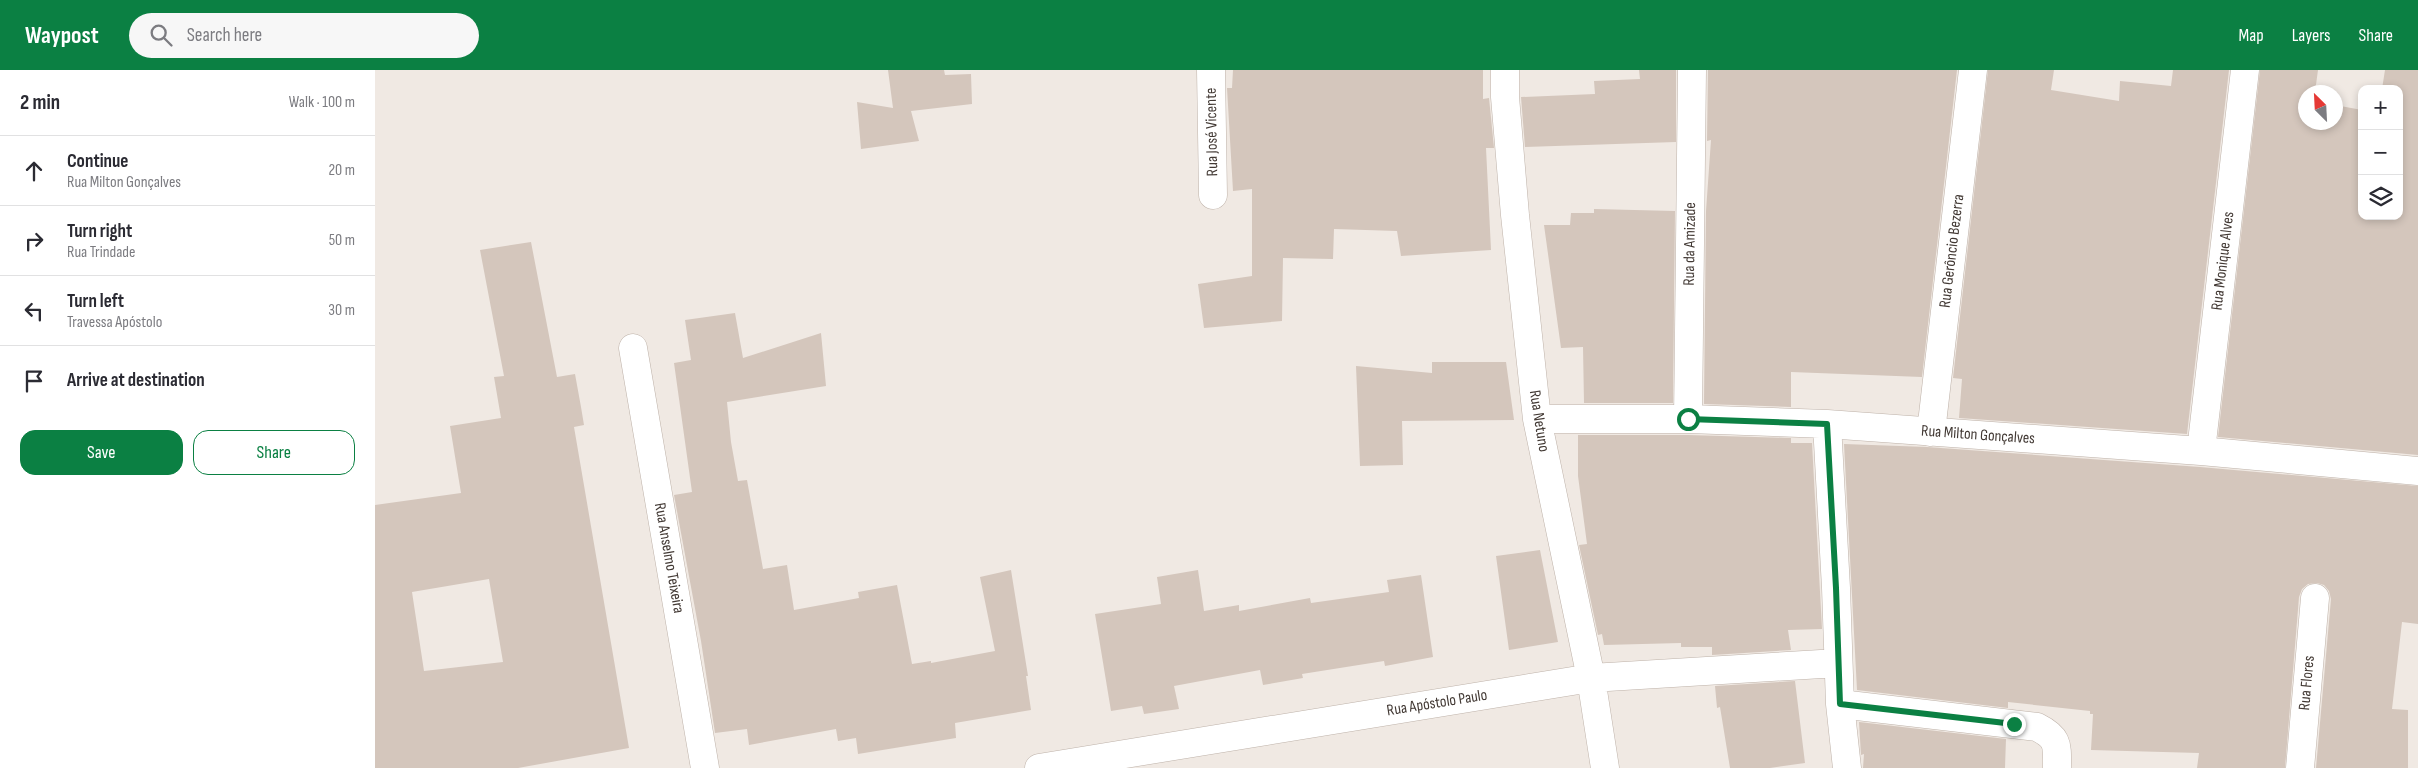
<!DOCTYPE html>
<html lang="en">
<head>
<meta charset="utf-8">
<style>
  body { margin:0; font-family:"Sofia Sans Condensed",sans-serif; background:#f7f7f7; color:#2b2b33 }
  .controls { position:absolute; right:15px; top:15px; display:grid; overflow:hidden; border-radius:10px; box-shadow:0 2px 8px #0003 }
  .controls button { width:45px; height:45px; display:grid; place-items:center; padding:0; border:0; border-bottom:1px solid #e1e1e2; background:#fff; color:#2b2b33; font:25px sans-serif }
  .compass { position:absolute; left:1923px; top:15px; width:45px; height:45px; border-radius:50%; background:#fff; box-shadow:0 2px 8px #0003; rotate:336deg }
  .stop { position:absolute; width:15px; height:15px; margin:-11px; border:4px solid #0b8043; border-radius:50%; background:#fff }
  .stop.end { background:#0b8043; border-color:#fff; box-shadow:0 1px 5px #0008 }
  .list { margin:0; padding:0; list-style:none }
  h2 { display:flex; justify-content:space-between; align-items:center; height:65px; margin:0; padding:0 20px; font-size:21px }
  h2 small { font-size:16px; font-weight:400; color:#7c7c81 }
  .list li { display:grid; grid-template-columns:32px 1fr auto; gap:15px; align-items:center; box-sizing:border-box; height:70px; padding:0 20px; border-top:1px solid #e1e1e2 }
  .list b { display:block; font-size:19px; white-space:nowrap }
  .list p { margin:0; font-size:16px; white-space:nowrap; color:#7c7c81 }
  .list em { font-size:16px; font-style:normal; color:#7c7c81 }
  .actions { display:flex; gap:10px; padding:15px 20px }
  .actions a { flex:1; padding:11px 0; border:1px solid #0b8043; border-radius:15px; text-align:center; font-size:18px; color:#0b8043 }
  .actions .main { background:#0b8043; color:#fff }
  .icon { flex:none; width:28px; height:28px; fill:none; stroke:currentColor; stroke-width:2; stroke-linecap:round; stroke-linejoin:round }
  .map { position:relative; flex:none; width:2043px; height:698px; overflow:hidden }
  header { display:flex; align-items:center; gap:30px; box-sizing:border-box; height:70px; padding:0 25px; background:#0b8043; color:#fff }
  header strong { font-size:24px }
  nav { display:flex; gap:28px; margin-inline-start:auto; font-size:18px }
  .search { width:350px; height:45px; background:#f7f7f7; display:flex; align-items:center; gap:12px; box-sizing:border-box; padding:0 18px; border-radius:28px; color:#7c7c81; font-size:19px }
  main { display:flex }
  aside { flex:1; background:#fff }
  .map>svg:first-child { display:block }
  .building { fill:#d4c6bc; fill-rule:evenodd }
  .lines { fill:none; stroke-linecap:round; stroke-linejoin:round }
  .minor-casing { stroke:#beb2a9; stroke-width:29 }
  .minor { stroke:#fff; stroke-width:28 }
  .route { stroke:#0b8043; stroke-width:6 }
  .labels { text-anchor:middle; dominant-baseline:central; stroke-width:4.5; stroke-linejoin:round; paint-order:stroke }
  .street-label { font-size:16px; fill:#423934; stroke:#fff }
</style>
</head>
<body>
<header>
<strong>Waypost</strong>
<div class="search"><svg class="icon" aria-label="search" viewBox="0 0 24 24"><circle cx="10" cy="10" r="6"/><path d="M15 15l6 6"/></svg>Search here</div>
<nav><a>Map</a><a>Layers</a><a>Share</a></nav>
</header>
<main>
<aside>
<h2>2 min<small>Walk · 100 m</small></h2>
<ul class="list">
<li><svg class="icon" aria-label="ahead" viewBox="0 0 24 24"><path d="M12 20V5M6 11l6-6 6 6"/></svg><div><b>Continue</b><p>Rua Milton Gonçalves</p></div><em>20 m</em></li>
<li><svg class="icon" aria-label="right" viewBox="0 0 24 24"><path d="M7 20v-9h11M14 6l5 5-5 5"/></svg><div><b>Turn right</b><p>Rua Trindade</p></div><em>50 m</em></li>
<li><svg class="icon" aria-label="left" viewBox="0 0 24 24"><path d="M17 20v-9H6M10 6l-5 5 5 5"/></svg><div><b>Turn left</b><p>Travessa Apóstolo</p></div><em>30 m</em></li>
<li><svg class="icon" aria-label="arrive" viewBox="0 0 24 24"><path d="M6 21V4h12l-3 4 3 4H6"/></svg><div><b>Arrive at destination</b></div></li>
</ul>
<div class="actions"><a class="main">Save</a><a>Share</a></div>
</aside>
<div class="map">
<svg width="2043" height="698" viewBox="0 0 2043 698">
  <rect width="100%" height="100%" fill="#f0e9e3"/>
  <!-- building -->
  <path class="building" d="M 513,0 L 569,0 L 570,5 L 596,4 L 597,34 L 536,41 L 544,71 L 486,79 L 482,32 L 518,38 Z
    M 858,0 L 1108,0 L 1108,29 L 1114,28 L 1119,78 L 1111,78 L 1116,180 L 1026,186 L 1022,161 L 959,159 L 958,189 L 908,188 L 907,251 L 829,258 L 823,214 L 877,206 L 877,119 L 858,121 L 852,18 L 857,18 Z
    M 1264,0 L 1301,0 L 1301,72 L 1150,77 L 1146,27 L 1220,24 L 1219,11 L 1265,9 Z
    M 1333,0 L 1582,0 L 1547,307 L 1416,302 L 1416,337 L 1329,334 L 1331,141 L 1336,70 L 1332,71 Z
    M 1613,0 L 1679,0 L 1676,20 L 1744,31 L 1745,11 L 1796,16 L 1798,0 L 1854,0 L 1812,364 L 1584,348 L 1587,309 L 1578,308 Z
    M 1885,0 L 1943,0 L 1940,22 L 1930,22 L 1930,52 L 1960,52 L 1960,35 L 1987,40 L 1987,146 L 2024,146 L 2024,19 L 2007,19 L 2010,0 L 2043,0 L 2043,385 L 1843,367 Z
    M 1219,139 L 1300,141 L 1298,333 L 1209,333 L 1208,277 L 1186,278 L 1169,155 L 1195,155 L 1196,143 L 1219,143 Z
    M 156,172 L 182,307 L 200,304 L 206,337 L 209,355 L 199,357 L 254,678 L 143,698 L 0,698 L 0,435 L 86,423 L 75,356 L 126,348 L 119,307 L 129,306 L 105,180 ZM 114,509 L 128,592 L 49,601 L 37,522 Z
    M 360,243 L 368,288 L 446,263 L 451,316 L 352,332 L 356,372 L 363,411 L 372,410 L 388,499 L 412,495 L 419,540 L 484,528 L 483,522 L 522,515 L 537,594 L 556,591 L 556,593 L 620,581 L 605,507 L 636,500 L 653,606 L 651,606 L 656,640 L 580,653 L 581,668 L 483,684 L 481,668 L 463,671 L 461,659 L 374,675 L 372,659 L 340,663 L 326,571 L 299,425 L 317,422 L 299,293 L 316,290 L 310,250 Z
    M 1057,292 L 1131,292 L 1139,350 L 1027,351 L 1028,395 L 985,396 L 981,296 L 1057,303 Z
    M 1203,365 L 1313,365 L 1416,368 L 1416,373 L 1437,373 L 1447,559 L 1413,560 L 1416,580 L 1337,585 L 1337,577 L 1306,577 L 1306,573 L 1229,575 L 1227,564 L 1223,565 L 1204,475 L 1212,474 L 1203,406 Z
    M 1469,374 L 1552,377 L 1825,397 L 2043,416 L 2043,554 L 2027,552 L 2017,639 L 2033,640 L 2033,698 L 1941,698 L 1956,529 L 1954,521 L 1949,515 L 1942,513 L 1933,514 L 1927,519 L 1924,527 L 1910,698 L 1822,698 L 1824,683 L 1716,680 L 1718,644 L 1715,644 L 1715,641 L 1633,632 L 1633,638 L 1482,620 Z
    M 1165,480 L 1183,572 L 1134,580 L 1121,486 Z
    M 823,500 L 829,541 L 864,535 L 864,541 L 935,528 L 936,533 L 1014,522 L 1012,510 L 1046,505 L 1058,587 L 1010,596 L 1009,591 L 927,604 L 928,608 L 888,615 L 885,600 L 799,616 L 804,639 L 769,644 L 767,636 L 736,641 L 720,544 L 786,534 L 782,507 Z
    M 1420,611 L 1430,693 L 1395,698 L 1355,698 L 1345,637 L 1342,638 L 1340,616 Z
    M 1484,652 L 1631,669 L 1630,698 L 1488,698 L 1489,684 L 1486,685 Z"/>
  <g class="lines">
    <!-- minor casing -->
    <g class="minor-casing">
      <path id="minor" d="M 836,0 L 838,125
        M 1130,0 L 1130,27 L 1140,145 L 1162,349 L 1216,608 L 1230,698
        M 258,278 L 330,698
        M 1162,349 L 1313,349 L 1452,354 L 1826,381 L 2043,401
        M 1313,349 L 1317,0
        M 1452,354 L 1461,518 L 1465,634 L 1472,698
        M 1556,362 L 1598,0
        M 1826,381 L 1870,0
        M 1465,634 L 1662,657 C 1684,668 1682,675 1682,698
        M 664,698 L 1216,608 L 1463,593
        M 1925,698 L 1940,528"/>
    </g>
    <!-- minor -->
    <use href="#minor" class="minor"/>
  </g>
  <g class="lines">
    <!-- route -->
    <path class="route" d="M 1313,349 L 1452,354 L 1461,518 L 1465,634 L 1639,654"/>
  </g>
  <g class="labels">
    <!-- street labels -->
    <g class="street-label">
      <text transform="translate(837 62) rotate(-91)">Rua José Vicente</text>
      <text transform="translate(1315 174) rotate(-89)">Rua da Amizade</text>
      <text transform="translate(1577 181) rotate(-83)">Rua Gerôncio Bezerra</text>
      <text transform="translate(1848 191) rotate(-83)">Rua Monique Alves</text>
      <text transform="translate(1164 351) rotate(81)">Rua Netuno</text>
      <text transform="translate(1603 365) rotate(4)">Rua Milton Gonçalves</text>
      <text transform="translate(294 488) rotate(80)">Rua Anselmo Teixeira</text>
      <text transform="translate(1932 613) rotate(-85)">Rua Flores</text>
      <text transform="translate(1062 633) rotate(-9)">Rua Apóstolo Paulo</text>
    </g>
  </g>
</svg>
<div class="controls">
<button>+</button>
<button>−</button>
<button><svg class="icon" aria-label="layers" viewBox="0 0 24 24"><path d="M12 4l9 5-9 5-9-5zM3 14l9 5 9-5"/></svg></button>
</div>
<svg class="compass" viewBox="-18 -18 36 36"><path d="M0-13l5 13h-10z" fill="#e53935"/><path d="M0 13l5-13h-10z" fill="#7c7c81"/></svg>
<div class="stop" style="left:1313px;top:349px"></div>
<div class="stop end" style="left:1639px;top:654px"></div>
</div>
</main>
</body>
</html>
